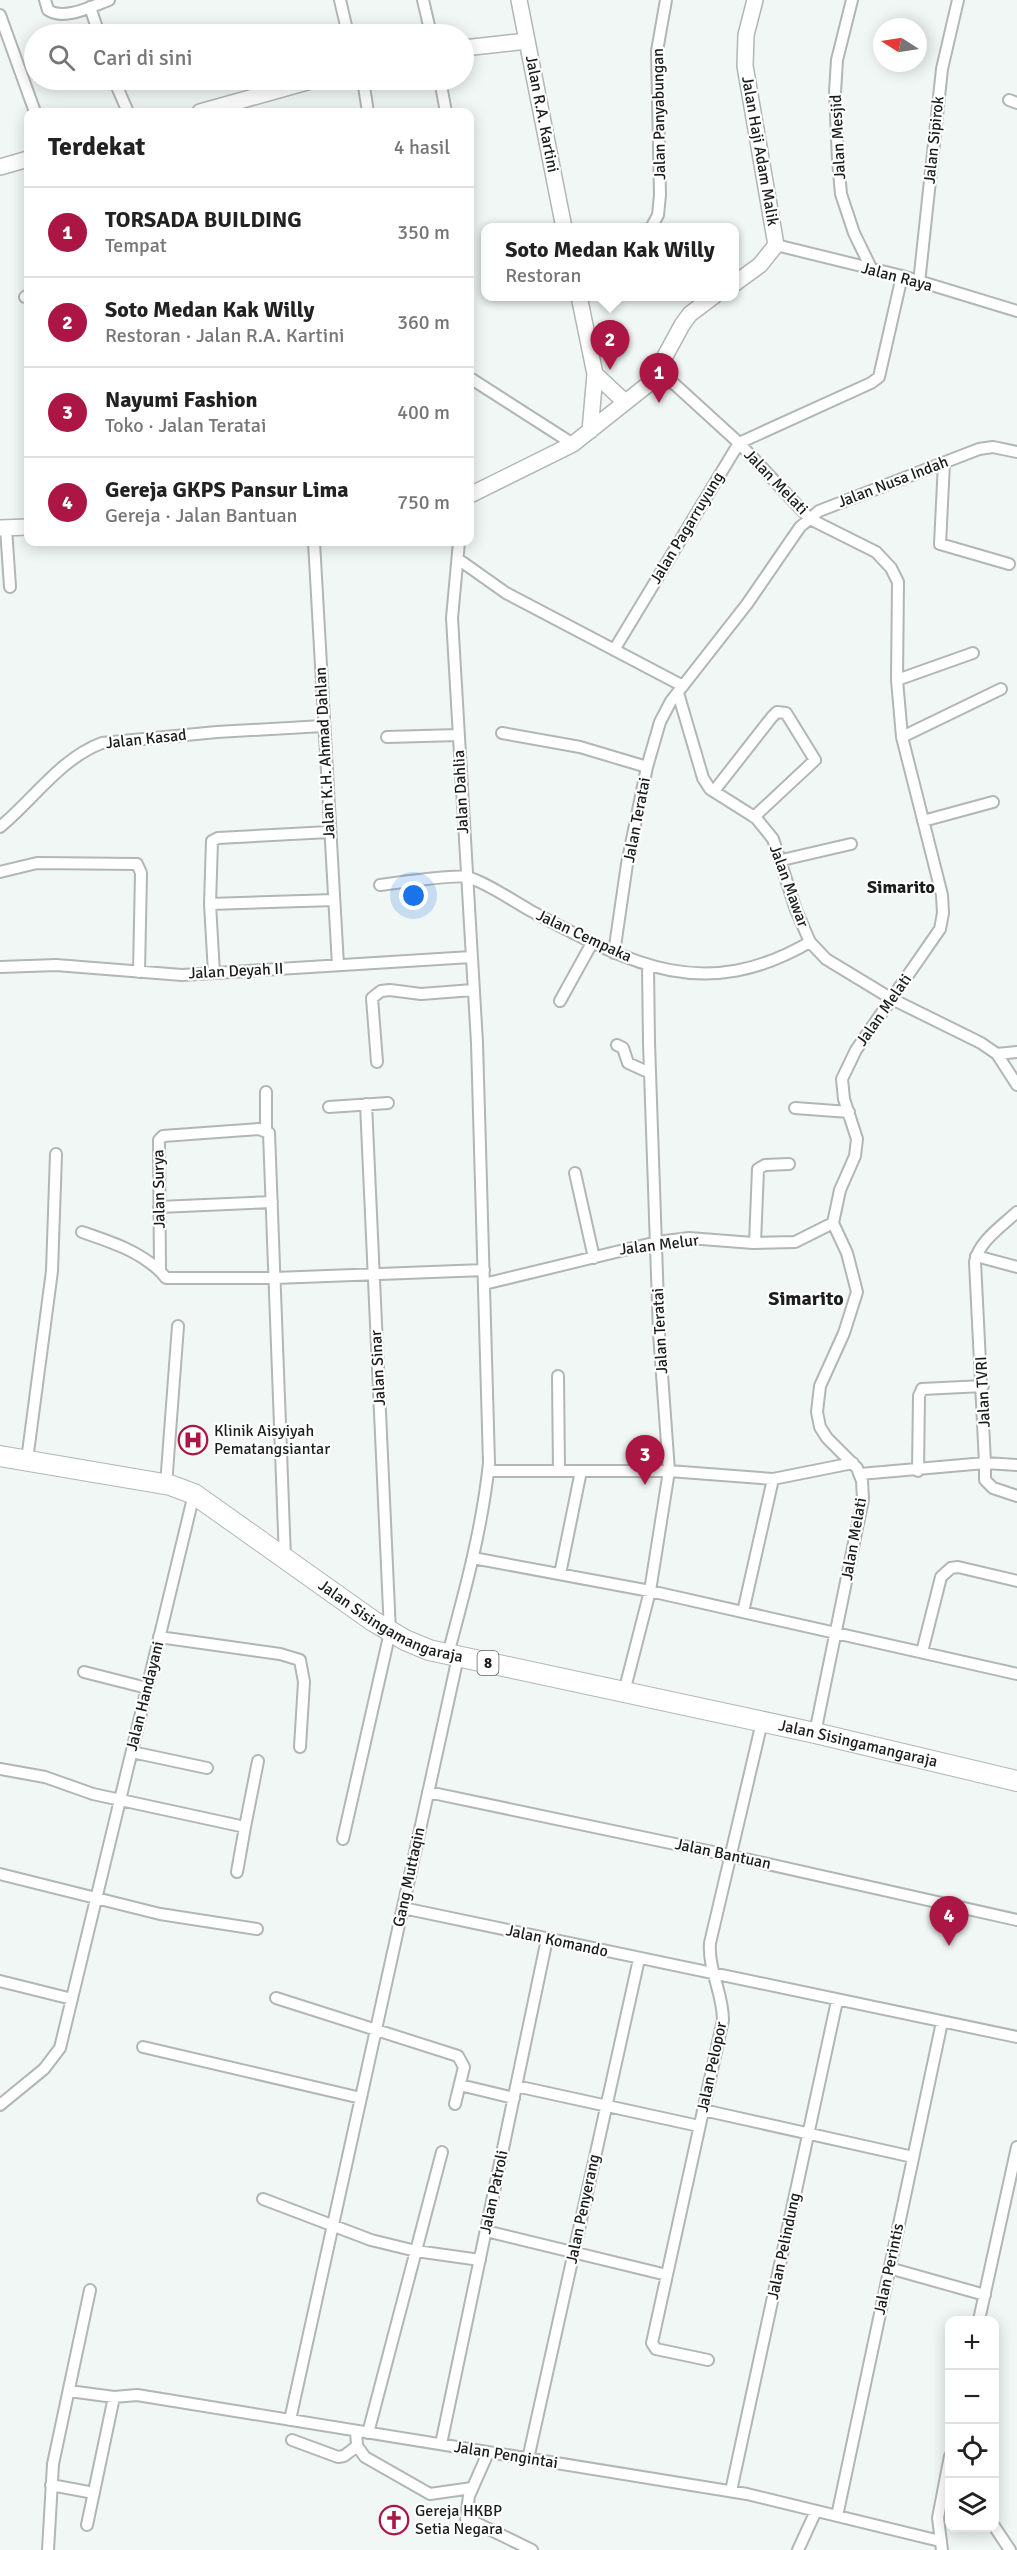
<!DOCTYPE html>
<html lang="id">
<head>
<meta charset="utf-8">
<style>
  body { margin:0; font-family:Signika,sans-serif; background:#f6f6f6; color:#222 }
  .controls { position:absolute; right:18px; bottom:18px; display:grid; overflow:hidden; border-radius:12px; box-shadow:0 3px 15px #0003 }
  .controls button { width:54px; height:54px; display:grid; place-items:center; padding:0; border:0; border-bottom:2px solid #e0e0e0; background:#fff; color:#222; font:30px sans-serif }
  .compass { position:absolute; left:873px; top:18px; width:54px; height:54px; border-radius:50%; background:#fff; box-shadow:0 3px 15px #0003; rotate:282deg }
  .you { position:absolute; left:414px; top:896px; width:21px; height:21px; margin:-15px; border:4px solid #fff; border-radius:50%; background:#1a73e8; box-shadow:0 0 0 9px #1a73e833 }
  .badge { display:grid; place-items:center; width:39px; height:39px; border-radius:50%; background:#ab1644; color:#fff; font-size:20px; font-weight:700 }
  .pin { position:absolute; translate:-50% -50px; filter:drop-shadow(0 2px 3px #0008) }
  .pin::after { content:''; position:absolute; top:32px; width:21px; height:18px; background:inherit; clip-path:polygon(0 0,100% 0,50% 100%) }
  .popup { position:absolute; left:481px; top:223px; width:258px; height:78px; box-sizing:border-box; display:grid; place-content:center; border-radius:12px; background:#fff; filter:drop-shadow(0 2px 4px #0005); font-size:20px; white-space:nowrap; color:#767676 }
  .popup b { font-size:22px; color:#222 }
  .popup::after { content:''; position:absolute; left:50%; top:100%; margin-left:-12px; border:12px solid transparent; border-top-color:#fff }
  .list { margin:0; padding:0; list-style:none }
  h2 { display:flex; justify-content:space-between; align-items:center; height:78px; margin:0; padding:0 24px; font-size:26px }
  h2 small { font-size:20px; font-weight:400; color:#767676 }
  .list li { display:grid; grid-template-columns:39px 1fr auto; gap:18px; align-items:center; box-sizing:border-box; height:90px; padding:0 24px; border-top:2px solid #e0e0e0 }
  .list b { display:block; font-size:22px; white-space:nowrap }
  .list p { margin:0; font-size:20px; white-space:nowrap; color:#767676 }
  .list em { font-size:20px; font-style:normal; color:#767676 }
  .icon { flex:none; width:33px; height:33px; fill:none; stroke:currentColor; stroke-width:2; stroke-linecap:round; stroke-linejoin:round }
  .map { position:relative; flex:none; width:1017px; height:2550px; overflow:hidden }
  .search { position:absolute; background:#fff; box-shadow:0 3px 15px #0003; left:24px; top:24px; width:450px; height:66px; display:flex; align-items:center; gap:15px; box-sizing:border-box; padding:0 21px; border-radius:33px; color:#767676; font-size:22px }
  .panel { position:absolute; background:#fff; box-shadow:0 3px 15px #0003; left:24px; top:108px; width:450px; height:438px; border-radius:12px }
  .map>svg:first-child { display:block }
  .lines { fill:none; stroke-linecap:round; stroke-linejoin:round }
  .street-casing { stroke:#b0b7b5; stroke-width:14 }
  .secondary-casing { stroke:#b0b7b5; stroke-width:18 }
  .highway-casing { stroke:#b0b7b5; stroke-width:22 }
  .street { stroke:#fff; stroke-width:10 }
  .secondary { stroke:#fff; stroke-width:15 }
  .highway { stroke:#fff; stroke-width:20 }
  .labels { text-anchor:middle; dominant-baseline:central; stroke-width:4.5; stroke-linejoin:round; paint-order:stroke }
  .shield { fill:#fff; stroke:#5f6160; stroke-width:1.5 }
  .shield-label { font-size:15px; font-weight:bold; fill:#1a1d1c }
  .street-label { font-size:16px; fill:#1a1d1c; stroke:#fff }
  .poi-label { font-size:16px; fill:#1a1d1c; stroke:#fff; text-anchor:start }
  .neighbourhood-label { font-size:18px; font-weight:bold; fill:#1a1d1c; stroke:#fff }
  .quarter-label { font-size:20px; font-weight:bold; fill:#1a1d1c; stroke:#fff }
</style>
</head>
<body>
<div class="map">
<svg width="1017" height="2550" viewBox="0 0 1017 2550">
  <rect width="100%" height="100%" fill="#f0f7f4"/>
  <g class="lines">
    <!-- street casing -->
    <g class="street-casing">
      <path id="street" d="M 45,0 L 48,10 C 64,21 93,6 109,0
        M 340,0 L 348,34
        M 423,0 L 431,34
        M 852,0 L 837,60 L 835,92 L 838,160 L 841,194 L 854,233 L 872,270
        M 90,7 L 99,34
        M 0,15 L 35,112
        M 114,80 L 128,112
        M 363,80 L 368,112
        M 440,80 L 446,112
        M 1009,100 L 1017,103
        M 651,228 L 658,215 L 660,195 L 657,51 L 666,0
        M 776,245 L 902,276 L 1017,311
        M 919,283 L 942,69 L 958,0
        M 25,297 L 28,295
        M 659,370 L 739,443 L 810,519 L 876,552 L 891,568 L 898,582 L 897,680 L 902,737 L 942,895 L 943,913 L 940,929 L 856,1050 L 842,1079 L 844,1099 L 857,1139 L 855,1156 L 840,1190 L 833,1223 L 847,1253 L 857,1292 L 844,1333 L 820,1386 L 817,1412 L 820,1427 L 827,1438 L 857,1468 L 862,1481 L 863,1499 L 815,1733
        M 470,378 L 573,444
        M 944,463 L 940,544 L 1009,564
        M 6,528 L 10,587
        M 314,542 L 338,965
        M 458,559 L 506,593 L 683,686
        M 614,650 L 739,443 L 871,383 L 879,377 L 902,276
        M 897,680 L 973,653
        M 678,693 L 703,778 L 710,789 L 756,818 L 773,839 L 796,910 L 810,942 L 826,959 L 892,999 L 981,1043 L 997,1054 L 1017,1085
        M 502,733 L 580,747 L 647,767
        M 387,737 L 458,735
        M 902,737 L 1001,689
        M 714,791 L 772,717 L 777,712 L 786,713 L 815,760 L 754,817
        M 923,821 L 993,802
        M 0,827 C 33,800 61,758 102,743 L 217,732 L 323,726
        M 782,860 L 851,844
        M 0,872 L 37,863 L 137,864 L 141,873 L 139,972
        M 380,885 C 396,883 455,874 467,877 C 486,882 513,901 531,911 C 631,964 703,1004 810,942
        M 210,904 L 334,900
        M 614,953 L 627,864 L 647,767 L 660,722 L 671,701 L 747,604 L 800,527 L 819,511 L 979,449 L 993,447 L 1017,452
        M 0,967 L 56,965 L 182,975 L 471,957
        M 214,973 L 210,904 L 212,841 L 218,838 L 329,832
        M 560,1001 L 592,943
        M 617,1045 L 623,1048 L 628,1063 L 650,1073
        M 997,1054 L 1017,1052
        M 377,1062 L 372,998 L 381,991 L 390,990 L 421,994 L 473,990
        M 329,1107 L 388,1103
        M 795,1108 L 849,1112
        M 266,1130 L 266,1092
        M 575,1173 L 594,1258
        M 159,1207 L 272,1202
        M 82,1232 C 111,1242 137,1250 160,1271
        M 755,1243 L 758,1169 L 765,1165 L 789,1164
        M 976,1256 L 1017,1267
        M 484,1284 L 657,1242 L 689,1238 L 753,1243 L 795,1242 L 833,1223
        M 558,1376 L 559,1471
        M 27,1460 L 52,1271 L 56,1154
        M 1017,1465 L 985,1463 L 985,1480 L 993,1488 L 1017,1496
        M 488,1471 L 669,1471 L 773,1479 L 853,1463
        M 918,1471 L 919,1396 L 922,1389 L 983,1386
        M 860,1474 L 985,1463 L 975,1262 C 978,1242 1003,1225 1017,1212
        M 166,1485 L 178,1326
        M 285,1558 C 279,1417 275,1275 269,1133 L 259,1129 L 163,1136 L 159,1140 L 160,1271 L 166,1278 L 275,1278 L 484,1270
        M 473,1558 L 650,1591 L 1017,1674
        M 560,1574 L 581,1471
        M 743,1612 L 773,1479
        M 159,1637 L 280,1654 L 300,1660 L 304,1682 L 300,1747
        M 922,1652 L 941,1577 L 951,1568 L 958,1567 L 1017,1581
        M 448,1654 C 465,1591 482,1529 489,1463 L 477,1043 L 452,618 L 459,542
        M 84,1672 L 147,1688
        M 624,1692 L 650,1591 L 669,1471 L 659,1333 L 649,1043 L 648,965
        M 132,1752 L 207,1768
        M 0,1769 L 45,1777 L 93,1794 L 245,1827 L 258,1761
        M 428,1792 L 732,1856 L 1017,1920
        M 343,1839 L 390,1632 L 366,1104
        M 237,1872 L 245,1827
        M 0,1874 L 160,1914 L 257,1929
        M 403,1908 L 1017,2037
        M 0,1981 L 72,1999
        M 276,1998 L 458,2056 L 464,2067 L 455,2104
        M 143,2047 L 361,2098
        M 460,2085 L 514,2098
        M 516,2086 L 699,2126
        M 0,2105 L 44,2069 L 60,2048 L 194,1494
        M 703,2110 L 913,2157
        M 263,2199 L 371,2240 L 416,2251 L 480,2260
        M 486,2231 L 667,2275
        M 889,2268 L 985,2295
        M 979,2320 L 1017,2147
        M 708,2360 L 656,2349 L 652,2343 L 723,2020 C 723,1993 708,1970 710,1943 L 762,1722
        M 69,2391 L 114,2397 L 137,2395 L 747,2494 L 940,2541
        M 290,2420 L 458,1657
        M 356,2431 L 357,2446 L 365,2457 L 430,2494 L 472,2488
        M 368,2433 L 442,2152
        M 292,2440 L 338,2457 L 344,2456 L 357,2446
        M 441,2444 L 547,1939
        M 488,2453 L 469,2496 L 466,2518 L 532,2550
        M 528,2459 L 639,1959
        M 51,2485 L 94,2493
        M 731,2491 L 837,2001
        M 837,2516 L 942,2022
        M 87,2525 L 114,2397
        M 994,2526 L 1010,2550
        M 48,2550 L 53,2464 L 90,2290
        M 798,2550 L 816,2511
        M 942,2550 L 938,2518 L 950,2456"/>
    </g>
    <!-- secondary casing -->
    <g class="secondary-casing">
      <path id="secondary" d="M 519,0 L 564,228
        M 464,48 L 527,41
        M 200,112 L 314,80
        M 0,167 L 28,159
        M 734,284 L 760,265 L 776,245 L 745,66 L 746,35 L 755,0
        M 579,296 L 595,374 L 590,431
        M 595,374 L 625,402
        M 470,495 L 573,444 L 651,382 L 682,325 L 690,314 L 714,296
        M 0,528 L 28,527"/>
    </g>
    <!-- highway casing -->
    <g class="highway-casing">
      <g id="highway">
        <path id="s1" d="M 0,1456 L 170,1485 L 194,1494 L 373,1621 L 405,1640 L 429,1650 L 815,1733 L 1017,1781"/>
      </g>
    </g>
    <!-- street -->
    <use href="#street" class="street"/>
    <!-- secondary -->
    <use href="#secondary" class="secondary"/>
    <!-- highway -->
    <use href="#highway" class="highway"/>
  </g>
  <!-- icons -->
  <defs>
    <g id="hospital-ring" transform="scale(1.5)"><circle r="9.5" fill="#fff" stroke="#ab1644" stroke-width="1.5"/><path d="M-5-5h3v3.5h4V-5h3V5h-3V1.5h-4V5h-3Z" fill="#ab1644"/></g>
    <g id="church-ring" transform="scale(1.5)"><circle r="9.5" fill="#fff" stroke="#ab1644" stroke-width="1.5"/><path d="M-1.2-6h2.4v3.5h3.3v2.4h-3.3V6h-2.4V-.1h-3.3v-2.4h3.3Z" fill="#ab1644"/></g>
  </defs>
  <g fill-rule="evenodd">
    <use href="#hospital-ring" x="193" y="1440"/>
    <use href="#church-ring" x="394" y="2520"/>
  </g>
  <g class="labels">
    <!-- shield labels -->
    <rect class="shield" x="477.5" y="1651" width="21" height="24" rx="4.5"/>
    <g class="shield-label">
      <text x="488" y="1663">8</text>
    </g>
    <!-- street labels -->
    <g class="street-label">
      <text transform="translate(542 114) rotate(79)">Jalan R.A. Kartini</text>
      <text transform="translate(659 114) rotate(-91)">Jalan Panyabungan</text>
      <text transform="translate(838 137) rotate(-93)">Jalan Mesjid</text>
      <text transform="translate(934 140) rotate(-84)">Jalan Sipirok</text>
      <text transform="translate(760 151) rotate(80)">Jalan Haji Adam Malik</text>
      <text transform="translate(897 277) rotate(15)">Jalan Raya</text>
      <text transform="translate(776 482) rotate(46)">Jalan Melati</text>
      <text transform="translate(893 482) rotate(-21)">Jalan Nusa Indah</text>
      <text transform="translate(687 528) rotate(-59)">Jalan Pagarruyung</text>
      <text transform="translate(146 739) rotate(-6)">Jalan Kasad</text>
      <text transform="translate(325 753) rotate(-93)">Jalan K.H. Ahmad Dahlan</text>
      <text transform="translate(461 792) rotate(-93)">Jalan Dahlia</text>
      <text transform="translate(637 820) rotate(-79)">Jalan Teratai</text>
      <text transform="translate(789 886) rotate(70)">Jalan Mawar</text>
      <text transform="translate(584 936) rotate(25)">Jalan Cempaka</text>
      <text transform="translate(236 971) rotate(-3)">Jalan Deyah II</text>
      <text transform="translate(884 1010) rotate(-55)">Jalan Melati</text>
      <text transform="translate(159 1189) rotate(-91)">Jalan Surya</text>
      <text transform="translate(659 1245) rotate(-7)">Jalan Melur</text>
      <text transform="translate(660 1331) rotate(-93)">Jalan Teratai</text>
      <text transform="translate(378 1368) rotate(-93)">Jalan Sinar</text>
      <text transform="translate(983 1392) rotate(-93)">Jalan TVRI</text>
      <text transform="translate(854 1539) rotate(-80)">Jalan Melati</text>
      <text stroke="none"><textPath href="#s1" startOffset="434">Jalan Sisingamangaraja</textPath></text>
      <text transform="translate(145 1696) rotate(-76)">Jalan Handayani</text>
      <text stroke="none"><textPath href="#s1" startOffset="920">Jalan Sisingamangaraja</textPath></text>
      <text transform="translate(723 1854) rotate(12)">Jalan Bantuan</text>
      <text transform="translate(409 1877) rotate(-78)">Gang Muttaqin</text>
      <text transform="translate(557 1941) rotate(12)">Jalan Komando</text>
      <text transform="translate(712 2067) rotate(-78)">Jalan Pelopor</text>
      <text transform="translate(494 2192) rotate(-78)">Jalan Patroli</text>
      <text transform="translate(583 2209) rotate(-78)">Jalan Penyerang</text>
      <text transform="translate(784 2246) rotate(-78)">Jalan Pelindung</text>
      <text transform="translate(889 2269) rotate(-78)">Jalan Perintis</text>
      <text transform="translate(506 2455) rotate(9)">Jalan Pengintai</text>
    </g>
    <!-- poi labels -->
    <g class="poi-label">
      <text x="214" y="1431">Klinik Aisyiyah<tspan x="214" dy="18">Pematangsiantar</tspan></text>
      <text x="415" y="2511">Gereja HKBP<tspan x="415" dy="18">Setia Negara</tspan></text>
    </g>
    <!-- neighbourhood labels -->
    <g class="neighbourhood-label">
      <text x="901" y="887">Simarito</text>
    </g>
    <!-- quarter labels -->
    <g class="quarter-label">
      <text x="806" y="1298">Simarito</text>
    </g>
  </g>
</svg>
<div class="controls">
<button>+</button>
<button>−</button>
<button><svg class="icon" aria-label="locate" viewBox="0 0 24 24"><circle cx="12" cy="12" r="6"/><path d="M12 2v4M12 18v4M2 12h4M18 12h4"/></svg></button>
<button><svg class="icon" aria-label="layers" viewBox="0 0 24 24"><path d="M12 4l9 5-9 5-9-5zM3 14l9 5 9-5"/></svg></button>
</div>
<svg class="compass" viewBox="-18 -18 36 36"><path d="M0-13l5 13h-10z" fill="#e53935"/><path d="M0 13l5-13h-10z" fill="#767676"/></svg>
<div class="you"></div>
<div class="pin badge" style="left:659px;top:403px">1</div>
<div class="pin badge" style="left:610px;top:370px">2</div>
<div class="popup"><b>Soto Medan Kak Willy</b>Restoran</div>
<div class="pin badge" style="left:645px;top:1485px">3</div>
<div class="pin badge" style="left:949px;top:1946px">4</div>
<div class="search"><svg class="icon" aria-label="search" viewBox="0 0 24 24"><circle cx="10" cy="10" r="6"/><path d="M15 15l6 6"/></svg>Cari di sini</div>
<section class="panel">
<h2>Terdekat<small>4 hasil</small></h2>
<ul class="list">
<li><span class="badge">1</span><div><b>TORSADA BUILDING</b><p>Tempat</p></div><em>350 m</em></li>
<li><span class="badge">2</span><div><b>Soto Medan Kak Willy</b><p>Restoran · Jalan R.A. Kartini</p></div><em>360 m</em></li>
<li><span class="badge">3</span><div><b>Nayumi Fashion</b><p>Toko · Jalan Teratai</p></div><em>400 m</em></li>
<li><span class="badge">4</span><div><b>Gereja GKPS Pansur Lima</b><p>Gereja · Jalan Bantuan</p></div><em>750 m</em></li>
</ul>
</section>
</div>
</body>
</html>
